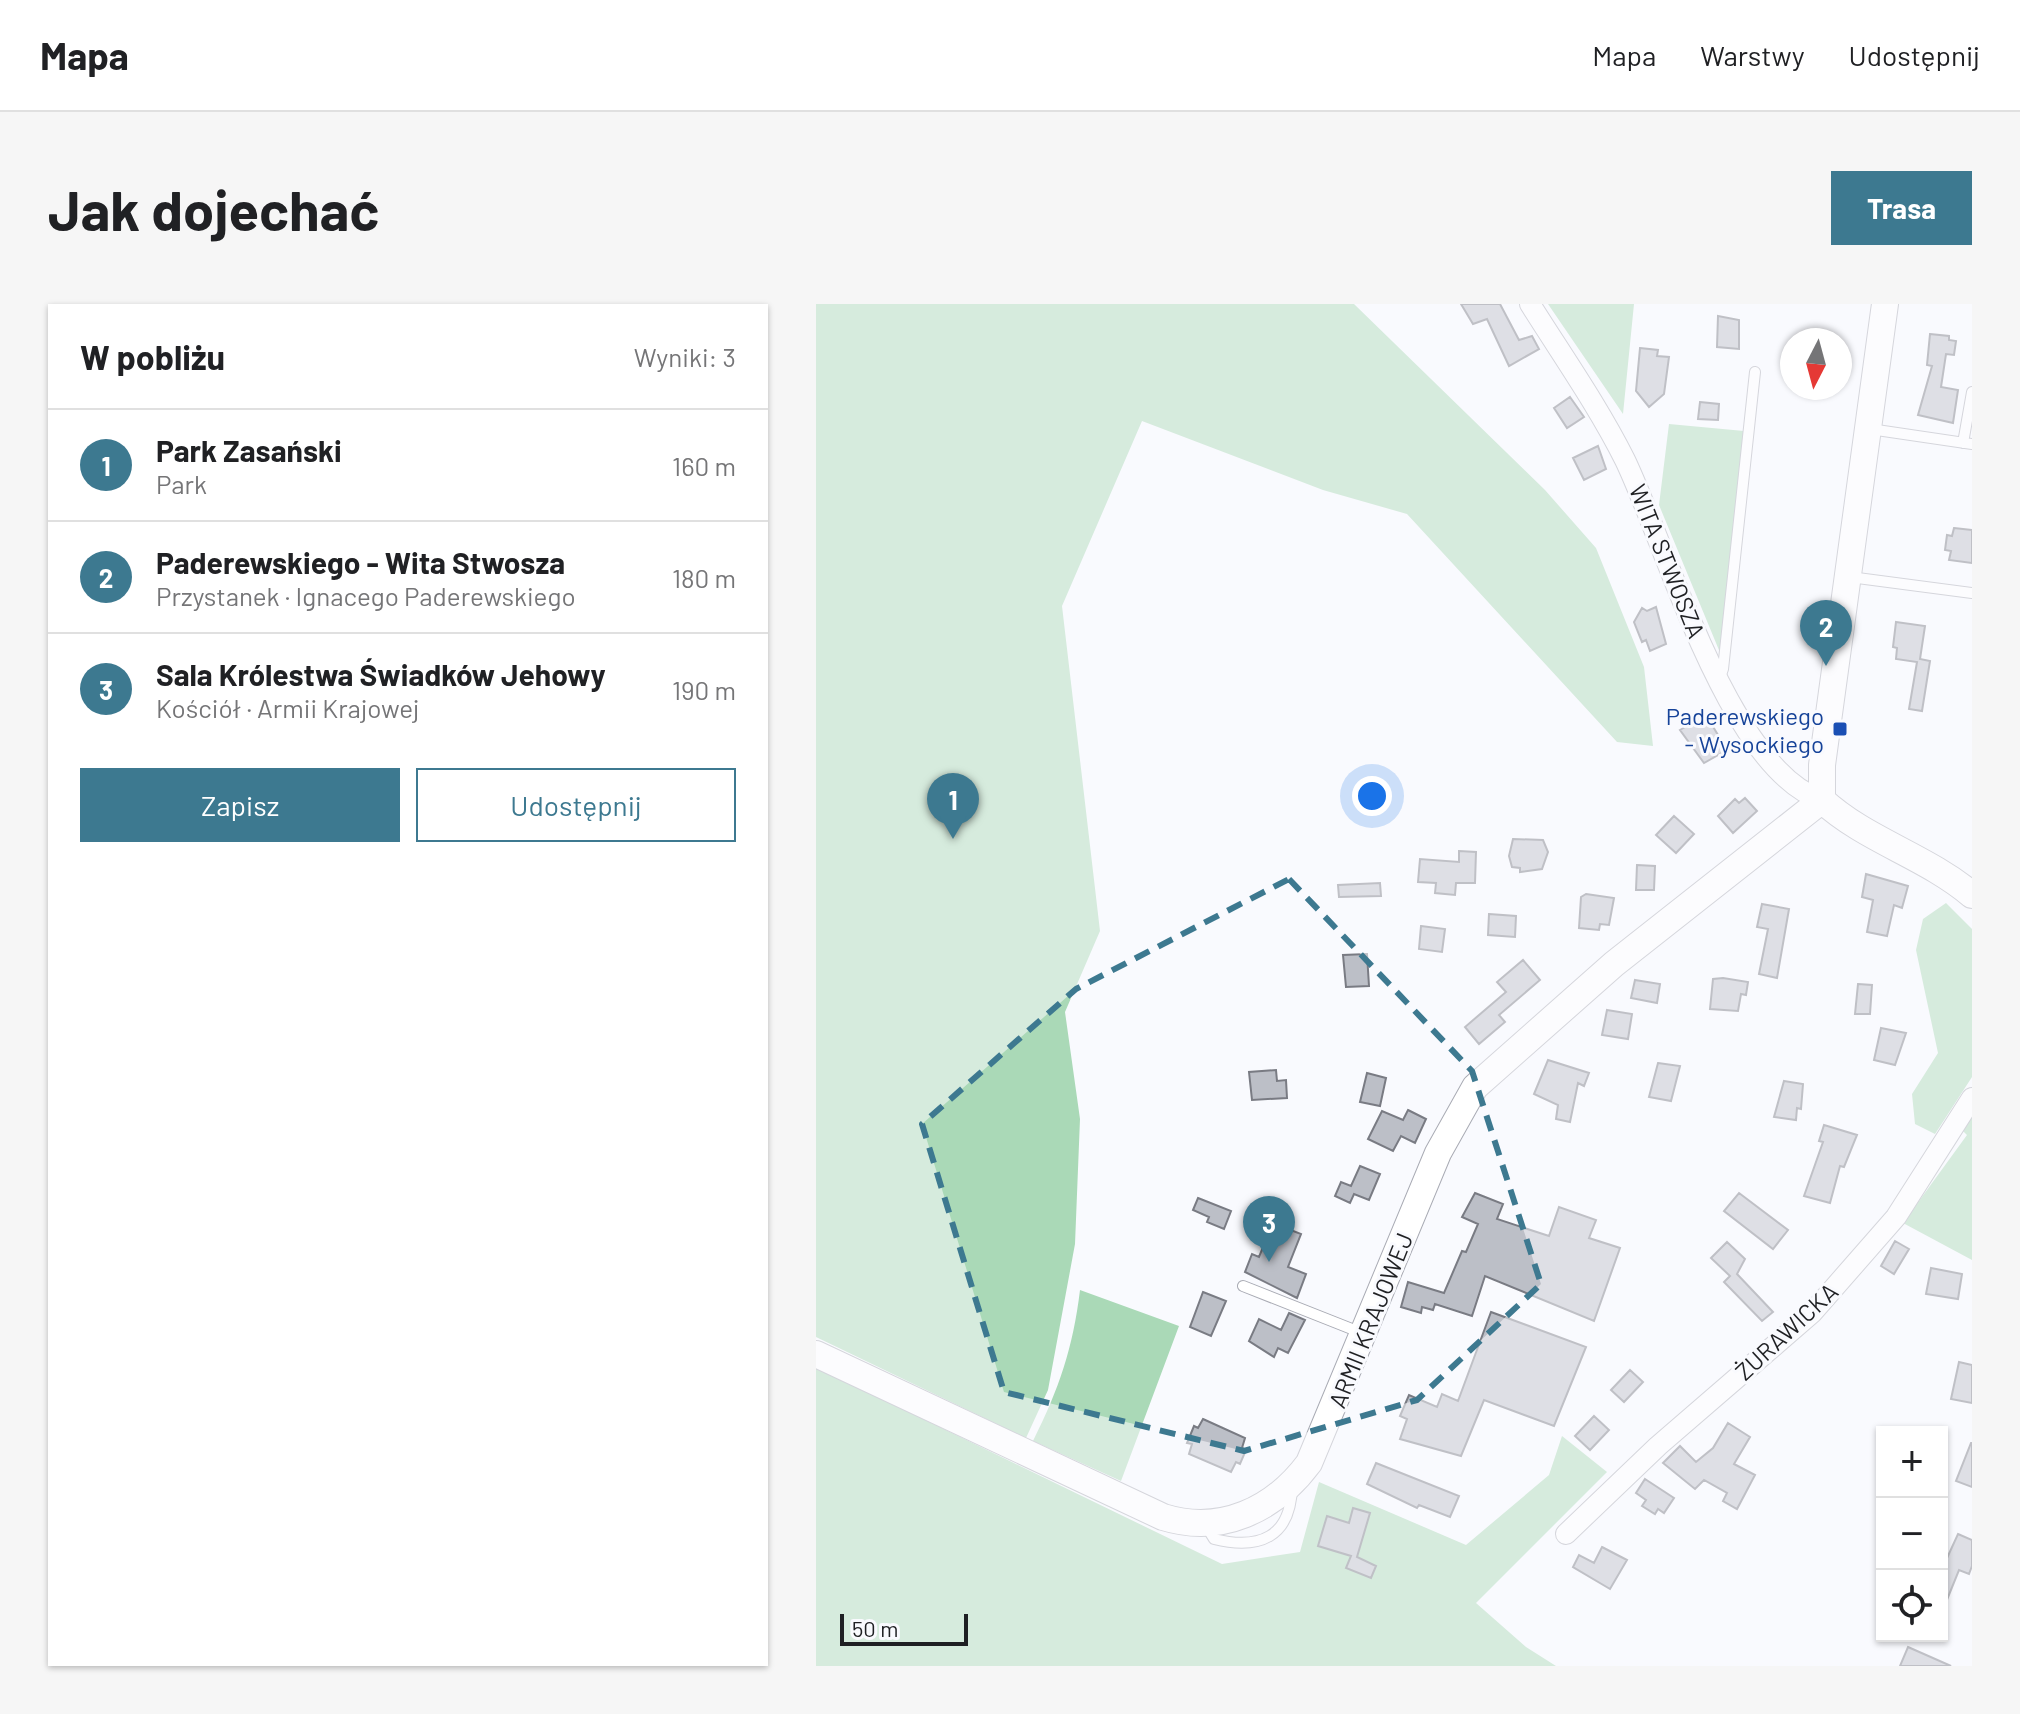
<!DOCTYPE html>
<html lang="pl">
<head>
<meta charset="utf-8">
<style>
  body { margin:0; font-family:Barlow,sans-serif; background:#f6f6f6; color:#202124 }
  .controls { position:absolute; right:24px; bottom:24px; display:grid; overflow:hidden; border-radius:0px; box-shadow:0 2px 6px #0004 }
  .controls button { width:72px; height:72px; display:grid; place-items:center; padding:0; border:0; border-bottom:2px solid #e0e0e0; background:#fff; color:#202124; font:40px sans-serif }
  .compass { position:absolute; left:964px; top:24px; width:72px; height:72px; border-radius:50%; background:#fff; box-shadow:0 2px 6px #0004; rotate:186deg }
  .scale { position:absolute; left:24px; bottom:20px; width:128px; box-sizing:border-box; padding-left:8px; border:4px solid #1f2023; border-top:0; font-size:22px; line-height:28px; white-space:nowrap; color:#1f2023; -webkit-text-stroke:6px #f9fafe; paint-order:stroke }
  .you { position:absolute; left:556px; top:492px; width:28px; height:28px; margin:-20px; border:6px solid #fff; border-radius:50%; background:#1a73e8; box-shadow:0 0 0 12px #1a73e833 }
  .badge { display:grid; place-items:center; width:52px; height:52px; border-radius:50%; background:#3d7990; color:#fff; font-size:26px; font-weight:700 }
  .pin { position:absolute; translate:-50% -66px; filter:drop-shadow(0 2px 4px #0008) }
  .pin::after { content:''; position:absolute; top:42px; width:28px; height:24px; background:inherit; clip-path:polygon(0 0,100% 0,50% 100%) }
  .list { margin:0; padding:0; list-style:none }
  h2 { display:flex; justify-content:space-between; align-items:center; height:104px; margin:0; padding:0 32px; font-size:34px }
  h2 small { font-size:26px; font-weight:400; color:#757577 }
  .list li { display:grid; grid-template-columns:52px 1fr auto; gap:24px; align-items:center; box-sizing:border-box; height:112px; padding:0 32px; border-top:2px solid #e0e0e0 }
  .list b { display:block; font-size:30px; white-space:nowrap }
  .list p { margin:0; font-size:26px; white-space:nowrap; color:#757577 }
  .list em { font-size:26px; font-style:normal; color:#757577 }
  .actions { display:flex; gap:16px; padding:24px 32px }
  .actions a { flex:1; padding:18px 0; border:2px solid #3d7990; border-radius:0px; text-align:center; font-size:28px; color:#3d7990 }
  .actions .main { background:#3d7990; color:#fff }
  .icon { flex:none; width:44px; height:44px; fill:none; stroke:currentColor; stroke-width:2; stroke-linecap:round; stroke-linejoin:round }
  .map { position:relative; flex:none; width:1156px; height:1362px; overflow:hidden; border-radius:0px }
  header { display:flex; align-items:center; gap:48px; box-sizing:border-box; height:112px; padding:0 40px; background:#fff; border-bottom:2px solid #e0e0e0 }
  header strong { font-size:38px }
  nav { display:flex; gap:44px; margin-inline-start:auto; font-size:28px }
  .intro { display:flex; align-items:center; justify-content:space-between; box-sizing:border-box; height:192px; padding:0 48px }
  h1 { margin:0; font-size:56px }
  .button { padding:20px 36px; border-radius:0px; background:#3d7990; color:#fff; font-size:28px; font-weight:700 }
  main { display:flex; gap:48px; padding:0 48px }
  aside { flex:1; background:#fff; border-radius:0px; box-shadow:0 2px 6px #0004 }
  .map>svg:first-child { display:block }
  .green { fill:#aad9b7 }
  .building { fill:#bcbfc7; stroke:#797b83; stroke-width:2 }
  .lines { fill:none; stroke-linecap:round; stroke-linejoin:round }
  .service-casing { stroke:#a9abb4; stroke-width:12 }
  .minor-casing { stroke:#a9abb4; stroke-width:22 }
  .tertiary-casing { stroke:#a9abb4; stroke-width:28 }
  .service { stroke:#fff; stroke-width:10 }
  .minor { stroke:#fff; stroke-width:20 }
  .tertiary { stroke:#fff; stroke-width:26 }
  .marked { fill:none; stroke:#3d7990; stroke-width:6; stroke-dasharray:16 10; stroke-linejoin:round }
  .transit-dot { fill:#1a4fb4; stroke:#f9fafe; stroke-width:3 }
  .labels { text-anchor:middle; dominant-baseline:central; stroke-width:6; stroke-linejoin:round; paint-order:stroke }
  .street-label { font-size:24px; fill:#1f2023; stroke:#f9fafe }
  .transit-label { font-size:24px; fill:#164399; stroke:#f9fafe; text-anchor:end }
</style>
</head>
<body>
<header>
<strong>Mapa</strong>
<nav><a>Mapa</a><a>Warstwy</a><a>Udostępnij</a></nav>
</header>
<div class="intro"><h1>Jak dojechać</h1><a class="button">Trasa</a></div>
<main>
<aside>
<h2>W pobliżu<small>Wyniki: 3</small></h2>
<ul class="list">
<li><span class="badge">1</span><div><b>Park Zasański</b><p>Park</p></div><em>160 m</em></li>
<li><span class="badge">2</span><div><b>Paderewskiego - Wita Stwosza</b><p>Przystanek · Ignacego Paderewskiego</p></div><em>180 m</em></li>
<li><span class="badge">3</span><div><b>Sala Królestwa Świadków Jehowy</b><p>Kościół · Armii Krajowej</p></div><em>190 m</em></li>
</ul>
<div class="actions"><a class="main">Zapisz</a><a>Udostępnij</a></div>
</aside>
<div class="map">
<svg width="1156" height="1362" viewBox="0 0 1156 1362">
  <rect width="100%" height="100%" fill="#f9fafe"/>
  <!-- green -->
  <path class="green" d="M 0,0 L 538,0 L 729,186 L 780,244 L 828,363 L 837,442 L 801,438 L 591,210 L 507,186 L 326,117 L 246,302 L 284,627 L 249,708 L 264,815 L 259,940 L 232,1086 L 210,1134 L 0,1033 Z
    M 732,0 L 818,0 L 807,110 Z
    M 853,120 L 928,127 L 905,351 L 843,201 Z
    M 1130,599 L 1156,625 L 1156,773 L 1119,830 L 1099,820 L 1096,790 L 1122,749 L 1100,646 L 1107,615 Z
    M 1156,811 L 1156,956 L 1087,919 L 1151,831 L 1146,826 Z
    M 264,986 L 363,1022 L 305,1177 L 217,1137 C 243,1085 257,1044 264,986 Z
    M 0,1063 L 406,1260 L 484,1248 L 503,1178 L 650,1241 L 733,1171 L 746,1132 L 791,1168 L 660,1299 L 710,1343 L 740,1362 L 0,1362 Z"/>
  <!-- building -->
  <path class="building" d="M 645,0 L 684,0 L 703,36 L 716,32 L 723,45 L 693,62 L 671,15 L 657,20 Z
    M 902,12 L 923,16 L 923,45 L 901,43 Z
    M 1114,30 L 1133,32 L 1133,36 L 1140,37 L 1138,51 L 1130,50 L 1125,83 L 1142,86 L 1137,119 L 1102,111 L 1116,62 L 1111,61 Z
    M 824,44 L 842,46 L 841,52 L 853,53 L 848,90 L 833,103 L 820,87 Z
    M 754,93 L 768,113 L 751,124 L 738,104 Z
    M 884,98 L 903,100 L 902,116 L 882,115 Z
    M 782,142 L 790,165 L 768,176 L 757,154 Z
    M 1138,224 L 1156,226 L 1156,259 L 1133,256 L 1135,247 L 1129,246 L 1131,231 L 1136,232 Z
    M 840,303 L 850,340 L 834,347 L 830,336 L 826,338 L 818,318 L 826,304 L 831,307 Z
    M 1080,318 L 1109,322 L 1104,355 L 1114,357 L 1106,407 L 1093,405 L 1101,358 L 1080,355 L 1081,344 L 1077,343 Z
    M 890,411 L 911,446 L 888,459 L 864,426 Z
    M 929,494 L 941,507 L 917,529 L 902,512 L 919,495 L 923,499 Z
    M 858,512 L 878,530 L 860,549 L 840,531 Z
    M 697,535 L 727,536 L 732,548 L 726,565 L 704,568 L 704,564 L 696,563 L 693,552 Z
    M 643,547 L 660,548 L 659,579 L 640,579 L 639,591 L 619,589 L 620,579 L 602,578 L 604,555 L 643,558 Z
    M 821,561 L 839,562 L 838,586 L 820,586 Z
    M 1050,570 L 1092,582 L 1086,604 L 1078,601 L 1071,632 L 1051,628 L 1057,596 L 1046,593 Z
    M 564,579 L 565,592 L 523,593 L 522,581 Z
    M 770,590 L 798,594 L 793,621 L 784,620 L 783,626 L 763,624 L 765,593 Z
    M 946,600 L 973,605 L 961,674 L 943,670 L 952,625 L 941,623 Z
    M 673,610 L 700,612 L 699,633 L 672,631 Z
    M 605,622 L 629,625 L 626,648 L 603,645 Z
    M 551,650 L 553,682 L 530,683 L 527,651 Z
    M 707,656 L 724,676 L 683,711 L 689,718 L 663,740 L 649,723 L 690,688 L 681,678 Z
    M 907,674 L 932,678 L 930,691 L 925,690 L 922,707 L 894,705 L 897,675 Z
    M 819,676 L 844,680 L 841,699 L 815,694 Z
    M 1042,680 L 1056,681 L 1054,710 L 1039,710 Z
    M 791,706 L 816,710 L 812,735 L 786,731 Z
    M 1065,724 L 1090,729 L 1079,761 L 1058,756 Z
    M 732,756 L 773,769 L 768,782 L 762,779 L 754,818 L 740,815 L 742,801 L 718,790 Z
    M 842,759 L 864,762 L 855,797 L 833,793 Z
    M 460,766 L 461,777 L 470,776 L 471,794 L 436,796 L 433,768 Z
    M 551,769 L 570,774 L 564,802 L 544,798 Z
    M 968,777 L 987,780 L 985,805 L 981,804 L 980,816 L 958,813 Z
    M 592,806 L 610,815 L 599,839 L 585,832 L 577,847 L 552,835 L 566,807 L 587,816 Z
    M 1008,821 L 1041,831 L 1028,863 L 1024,862 L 1014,899 L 988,892 L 1007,838 L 1003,837 Z
    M 544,862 L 564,870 L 553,896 L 538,890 L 534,899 L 519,892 L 525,878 L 535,882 Z
    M 659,889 L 687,900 L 681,915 L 733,932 L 743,903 L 780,916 L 773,934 L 804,944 L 778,1017 L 669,972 L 656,1012 L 619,1000 L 617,1006 L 606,1003 L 605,1009 L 585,1003 L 592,978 L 628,989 L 646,947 L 650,948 L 662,920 L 646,913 Z
    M 923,889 L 972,926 L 957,945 L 908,907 Z
    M 382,894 L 415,907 L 408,925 L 391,918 L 393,913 L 377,906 Z
    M 457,919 L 485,930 L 472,963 L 490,970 L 481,994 L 429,968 L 436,950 L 443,953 Z
    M 1079,937 L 1093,945 L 1078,970 L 1065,962 Z
    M 911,938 L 929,955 L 921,970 L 957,1008 L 946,1017 L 908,978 L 914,972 L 895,954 Z
    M 1115,964 L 1146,970 L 1142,995 L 1110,990 Z
    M 387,988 L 410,997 L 395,1032 L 374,1023 Z
    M 675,1008 L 770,1043 L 738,1122 L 668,1096 L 645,1152 L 584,1135 L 591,1115 L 584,1112 L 593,1091 L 621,1103 L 626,1090 L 642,1097 Z
    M 473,1009 L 489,1016 L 472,1049 L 462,1044 L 458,1053 L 433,1037 L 443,1015 L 465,1026 Z
    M 1143,1058 L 1156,1061 L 1156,1099 L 1135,1095 Z
    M 814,1066 L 827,1078 L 808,1098 L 795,1086 Z
    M 778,1112 L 793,1126 L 774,1146 L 759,1132 Z
    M 387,1115 L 429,1134 L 426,1144 L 430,1146 L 424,1160 L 420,1158 L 415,1168 L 373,1150 L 376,1140 L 371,1139 L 378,1122 L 382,1124 Z
    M 912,1119 L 934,1133 L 918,1160 L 939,1171 L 921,1205 L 907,1197 L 911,1189 L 888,1176 L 879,1185 L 847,1159 L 864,1142 L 880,1158 L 897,1144 Z
    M 1155,1139 L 1156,1139 L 1156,1183 L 1140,1177 Z
    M 560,1159 L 643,1192 L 634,1213 L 603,1201 L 601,1204 L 551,1180 Z
    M 829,1175 L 858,1194 L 848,1209 L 842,1205 L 839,1210 L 826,1202 L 830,1196 L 820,1189 Z
    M 537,1204 L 554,1209 L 541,1253 L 560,1262 L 555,1274 L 530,1264 L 535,1252 L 502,1242 L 511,1212 L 533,1219 Z
    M 1142,1230 L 1156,1236 L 1156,1262 L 1153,1270 L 1143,1266 L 1126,1308 L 1126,1265 Z
    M 786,1243 L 811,1256 L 794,1285 L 757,1263 L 763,1251 L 778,1259 Z
    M 1092,1343 L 1135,1362 L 1084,1362 Z"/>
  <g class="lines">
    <!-- service casing -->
    <g class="service-casing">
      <path id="service" d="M 1054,125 L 1156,140
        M 1147,139 L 1156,88
        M 1034,273 L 1156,289
        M 903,376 L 907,365 L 939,68
        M 427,982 L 546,1029
        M 390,1222 L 398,1235 C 443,1246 475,1234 476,1182"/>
    </g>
    <!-- minor casing -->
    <g class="minor-casing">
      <path id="minor" d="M 714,0 C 746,51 782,102 809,156 C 851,243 913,466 1006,496
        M 750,1230 L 842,1142 L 996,1009 L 1080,913 L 1156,794"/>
    </g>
    <!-- tertiary casing -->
    <g class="tertiary-casing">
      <path id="tertiary" d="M 1006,496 L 1006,461 L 1069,0
        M 1006,496 C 1049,536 1110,552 1156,591
        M 0,1050 L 347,1213 C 405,1231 458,1206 493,1159 L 622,849 L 659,783 L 798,660 L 1006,496"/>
    </g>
    <!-- service -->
    <use href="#service" class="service"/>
    <!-- minor -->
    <use href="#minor" class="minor"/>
    <!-- tertiary -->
    <use href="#tertiary" class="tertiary"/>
  </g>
  <!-- marked area -->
  <path d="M0 0H1156V1362H0ZM 473,575 L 656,767 L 725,980 L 601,1096 L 428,1147 L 188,1088 L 106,820 L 260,685 Z" fill="#f9fafe" fill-opacity=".55" fill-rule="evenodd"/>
  <path class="marked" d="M 473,575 L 656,767 L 725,980 L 601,1096 L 428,1147 L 188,1088 L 106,820 L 260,685 Z"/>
  <!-- markers -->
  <rect class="transit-dot" x="1016" y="417" width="16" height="16" rx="4"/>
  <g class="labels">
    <!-- street labels -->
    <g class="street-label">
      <text transform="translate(852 257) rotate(68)">WITA STWOSZA</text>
      <text transform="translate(554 1016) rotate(-68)">ARMII KRAJOWEJ</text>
      <text transform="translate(970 1027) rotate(-43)">ŻURAWICKA</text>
    </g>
    <!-- transit labels -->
    <g class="transit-label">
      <text x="1008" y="411">Paderewskiego<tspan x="1008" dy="28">- Wysockiego</tspan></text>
    </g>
  </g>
</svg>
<div class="controls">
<button>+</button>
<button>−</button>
<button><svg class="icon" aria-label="locate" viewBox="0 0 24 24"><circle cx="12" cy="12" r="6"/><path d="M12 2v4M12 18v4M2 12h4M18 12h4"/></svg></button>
</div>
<svg class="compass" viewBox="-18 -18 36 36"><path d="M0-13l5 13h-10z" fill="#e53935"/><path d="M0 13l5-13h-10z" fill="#757577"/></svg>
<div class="scale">50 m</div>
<div class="you"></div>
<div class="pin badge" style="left:137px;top:535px">1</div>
<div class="pin badge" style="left:1010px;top:362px">2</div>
<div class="pin badge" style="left:453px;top:958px">3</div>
</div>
</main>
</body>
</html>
